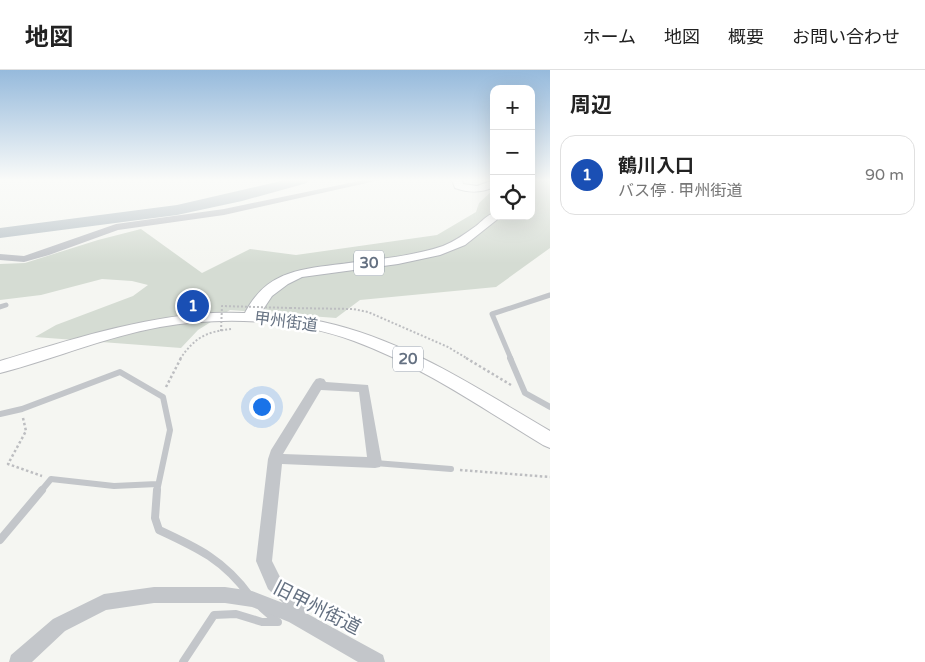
<!DOCTYPE html>
<html lang="ja">
<head>
<meta charset="utf-8">
<style>
  body { margin:0; font-family:"Varela Round","Noto Sans JP",sans-serif; background:#f2f2f2; color:#222 }
  .controls { position:absolute; right:15px; top:15px; display:grid; overflow:hidden; border-radius:10px; box-shadow:0 5px 20px #0002 }
  .controls button { width:45px; height:45px; display:grid; place-items:center; padding:0; border:0; border-bottom:1px solid #e0e0e0; background:#fff; color:#222; font:25px sans-serif }
  .you { position:absolute; left:261px; top:336px; width:18px; height:18px; margin:-12px; border:4px solid #fff; border-radius:50%; background:#1a73e8; box-shadow:0 0 0 8px #1a73e833 }
  .badge { display:grid; place-items:center; width:32px; height:32px; border-radius:50%; background:#0f766e; color:#fff; font-size:16px; font-weight:700 }
  .pin { position:absolute; translate:-50% -50%; border:2px solid #fff; box-shadow:0 1px 5px #0006 }
  .list { margin:0; padding:0; list-style:none }
  h2 { display:flex; justify-content:space-between; align-items:center; height:65px; margin:0; padding:0 20px; font-size:21px }
  h2 small { font-size:16px; font-weight:400; color:#767676 }
  .list li { display:grid; grid-template-columns:32px 1fr auto; gap:15px; align-items:center; box-sizing:border-box; height:80px; margin:0 10px 10px; padding:0 10px; border:1px solid #e0e0e0; border-radius:15px }
  .list b { display:block; font-size:19px; white-space:nowrap }
  .list p { margin:0; font-size:16px; white-space:nowrap; color:#767676 }
  .list em { font-size:16px; font-style:normal; color:#767676 }
  .icon { flex:none; width:28px; height:28px; fill:none; stroke:currentColor; stroke-width:2; stroke-linecap:round; stroke-linejoin:round }
  .map { position:relative; flex:none; width:550px; height:592px; overflow:hidden }
  header { display:flex; align-items:center; gap:30px; box-sizing:border-box; height:70px; padding:0 25px; background:#fff; border-bottom:1px solid #e0e0e0 }
  header strong { font-size:24px }
  nav { display:flex; gap:28px; margin-inline-start:auto; font-size:18px }
  main { display:flex }
  aside { flex:1; background:#fff }
  .map>svg:first-child { display:block }
  .green { fill:#d5dcd3 }
  .lines { fill:none; stroke-linecap:round; stroke-linejoin:round }
  .river { fill:#bbc4c9; fill-rule:evenodd }
  .primary-casing { stroke:#b4b7bc; stroke-width:2 }
  .trunk-casing { stroke:#b6b8bc; stroke-width:2 }
  .path-far1 { stroke:#bdbec1; stroke-width:2; stroke-dasharray:2 2; stroke-linecap:butt }
  .path { stroke:#bdbec1; stroke-width:2.5; stroke-dasharray:2.5 2.5; stroke-linecap:butt }
  .service-far2 { stroke:#c3c6ca; stroke-width:5 }
  .service-far1 { stroke:#c3c6ca; stroke-width:6 }
  .service { stroke:#c3c6ca; stroke-width:8 }
  .minor { fill:#c3c6ca; fill-rule:evenodd }
  .tertiary { fill:#c3c6ca; fill-rule:evenodd }
  .primary { fill:#fff; fill-rule:evenodd }
  .trunk { fill:#fff; fill-rule:evenodd }
  .path-bridge { stroke:#bdbec1; stroke-width:2; stroke-dasharray:2 2; stroke-linecap:butt }
  .labels { text-anchor:middle; dominant-baseline:central; stroke-width:5; stroke-linejoin:round; paint-order:stroke }
  .shield { fill:#fff; stroke:#939ca8; stroke-width:1 }
  .shield-label { font-size:15px; font-weight:bold; fill:#657182 }
  .street-label { font-size:16px; fill:#657182; stroke:#fff }
  .near-street-label { font-size:19px; fill:#657182; stroke:#fff }
</style>
</head>
<body>
<header>
<strong>地図</strong>
<nav><a>ホーム</a><a>地図</a><a>概要</a><a>お問い合わせ</a></nav>
</header>
<main>
<div class="map">
<svg width="550" height="592" viewBox="0 0 550 592">
  <rect width="100%" height="100%" fill="#f5f6f2"/>
  <!-- green -->
  <path class="green" d="M 531,110 L 550,110 L 550,178 L 496,217 L 360,230 L 336,248 L 230,240 L 198,260 L 181,278 L 35,267 L 56,255 L 133,226 L 148,215 L 132,211 L 102,209 L 41,225 L 0,230 L 0,194 L 25,193 L 98,170 L 141,159 L 202,203 L 250,179 L 296,185 L 437,165 L 476,142 L 479,133 L 494,119 L 494,146 L 531,146 Z"/>
  <g class="lines">
    <!-- river -->
    <path class="river" d="M 285,110 L 309,110 L 307,113 L 242,131 L 177,145 L 0,168 L 0,158 L 177,135 Z"/>
    <!-- primary casing -->
    <g class="primary-casing">
      <path id="primary" d="M 452,110 L 462,110 L 463,114 L 477,116 L 494,110 L 494,117 C 481,123 469,123 455,118 Z
        M 531,110 L 537,110 L 531,114 Z
        M 494,143 L 494,146 L 501,146 L 499,148 L 465,175 L 440,185 L 398,194 L 302,207 L 288,214 L 272,226 L 256,250 L 246,250 L 243,247 C 265,199 303,199 349,193 C 380,189 413,186 443,176 C 455,171 465,164 476,156 C 481,152 487,145 494,143 Z"/>
    </g>
    <!-- trunk casing -->
    <g class="trunk-casing">
      <path id="trunk" d="M 213,243 C 250,242 287,244 323,252 C 406,270 478,319 550,361 L 550,378 L 543,375 C 482,338 422,296 354,271 C 294,249 223,246 160,257 C 105,267 54,289 0,303 L 0,291 C 70,270 139,247 213,243 Z"/>
    </g>
    <!-- path-far1 -->
    <path class="path-far1" d="M 290,238 L 353,239 L 368,242 L 448,277 L 468,289
      M 180,289 C 195,267 206,262 231,259"/>
    <!-- path -->
    <path class="path" d="M 466,288 L 511,315
      M 166,317 L 181,288
      M 23,348 L 26,361 L 8,394 L 42,406
      M 460,400 L 550,407"/>
    <!-- service-far2 -->
    <path class="service-far2" d="M 0,237 L 6,235
      M 511,289 L 492,244 L 550,225"/>
    <!-- service-far1 -->
    <path class="service-far1" d="M 510,288 L 525,323 L 550,337
      M 0,344 L 22,339 L 120,302 L 163,327 L 170,360 L 157,421
      M 375,393 L 451,399
      M 41,421 L 51,409 L 114,416 L 157,414"/>
    <!-- service -->
    <path class="service" d="M 157,420 L 155,448 L 159,460 C 198,478 224,490 250,526
      M 0,470 L 42,420
      M 183,592 L 214,545 L 236,544 L 262,552 L 278,552 L 262,538"/>
    <!-- minor -->
    <path class="minor" d="M 320,308 L 324,309 L 326,312 L 368,315 L 382,393 L 380,397 L 375,398 L 282,394 L 272,491 L 280,507 L 306,531 L 309,537 L 306,543 L 383,585 L 385,592 L 358,592 L 289,552 L 252,537 L 225,533 L 154,533 L 106,540 L 65,561 L 32,592 L 9,592 L 11,585 L 53,549 L 104,524 L 154,517 L 225,517 L 252,521 L 283,533 L 268,519 L 256,491 L 268,389 L 271,380 L 313,313 L 316,309 ZM 321,320 L 359,322 L 367,387 L 283,384 Z"/>
    <!-- tertiary -->
    <path class="tertiary" d="M 364,110 L 380,110 L 224,145 L 118,160 L 49,185 L 24,192 L 0,190 L 0,184 L 24,186 L 116,154 L 224,139 Z"/>
    <!-- primary -->
    <use href="#primary" class="primary"/>
    <!-- trunk -->
    <use href="#trunk" class="trunk"/>
    <!-- path-bridge -->
    <path class="path-bridge" d="M 221,261 L 222,236 L 290,238"/>
  </g>
  <!-- sky -->
  <linearGradient id="sky" x2="0" y2="1"><stop stop-color="#96badc"/><stop offset="0.57" stop-color="#fafbf9"/><stop offset="1" stop-color="#fafbf9" stop-opacity="0"/></linearGradient>
  <rect width="550" height="193" fill="url(#sky)"/>
  <g class="labels">
    <!-- shield labels -->
    <g class="shield">
      <rect x="354" y="180.5" width="30" height="25" rx="4"/>
      <rect x="393" y="276.5" width="30" height="25" rx="4"/>
    </g>
    <g class="shield-label">
      <text x="369" y="193">30</text>
      <text x="408" y="289">20</text>
    </g>
    <!-- street labels -->
    <g class="street-label">
      <text transform="translate(286 252) rotate(7)">甲州街道</text>
    </g>
    <!-- near-street labels -->
    <g class="near-street-label">
      <text transform="translate(317 538) rotate(27)">旧甲州街道</text>
    </g>
  </g>
</svg>
<div class="controls">
<button>+</button>
<button>−</button>
<button><svg class="icon" aria-label="locate" viewBox="0 0 24 24"><circle cx="12" cy="12" r="6"/><path d="M12 2v4M12 18v4M2 12h4M18 12h4"/></svg></button>
</div>
<div class="you"></div>
<div class="pin badge" style="left:193px;top:236px;background:#1a4fb4">1</div>
</div>
<aside>
<h2>周辺<small></small></h2>
<ul class="list">
<li><span class="badge" style="background:#1a4fb4">1</span><div><b>鶴川入口</b><p>バス停 · 甲州街道</p></div><em>90 m</em></li>
</ul>
</aside>
</main>
</body>
</html>
